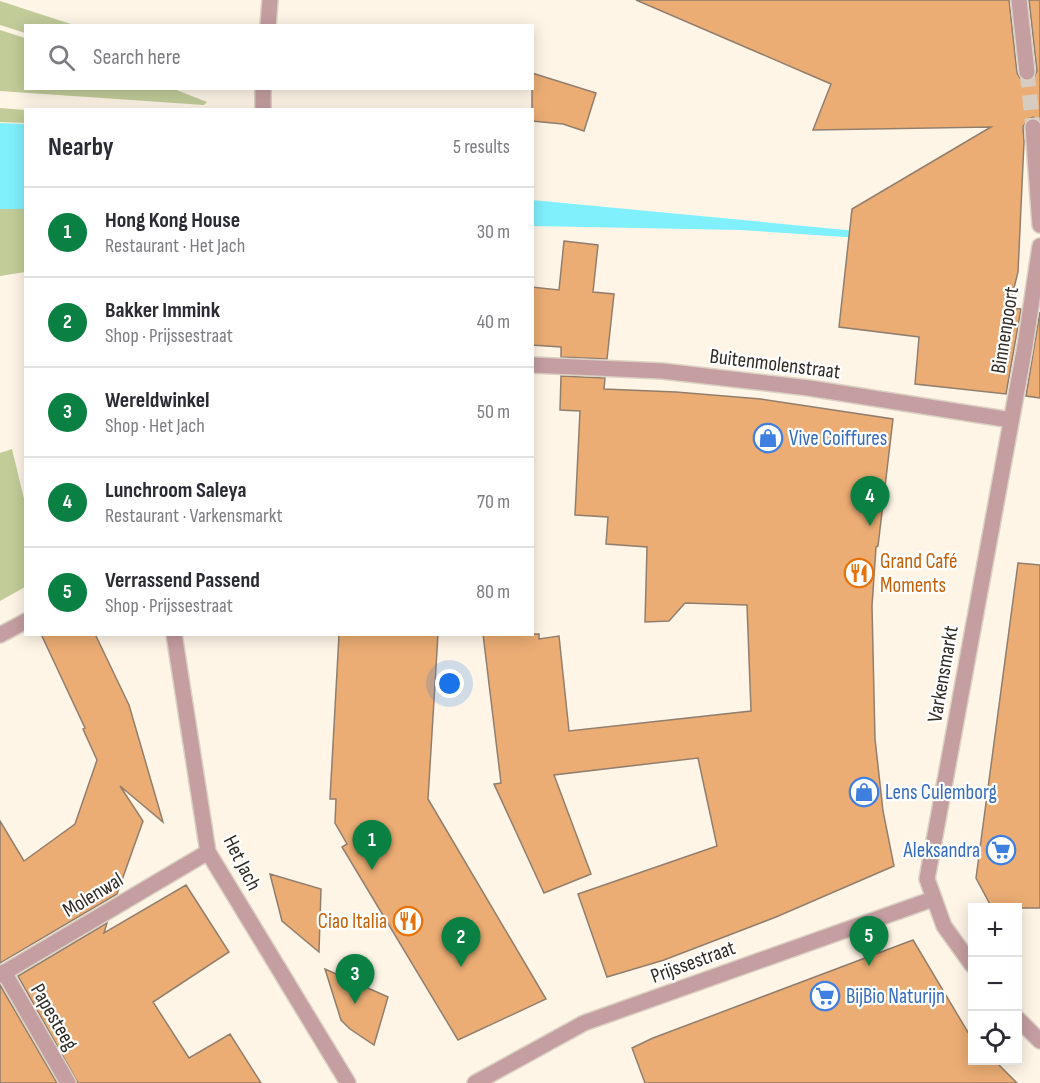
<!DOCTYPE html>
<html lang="en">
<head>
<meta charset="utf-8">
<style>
  body { margin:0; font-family:"Sofia Sans Condensed",sans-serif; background:#f2f2f3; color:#2b2b33 }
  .controls { position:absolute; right:18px; bottom:18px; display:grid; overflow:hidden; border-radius:0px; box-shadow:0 3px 15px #0003 }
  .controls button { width:54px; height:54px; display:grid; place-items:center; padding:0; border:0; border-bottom:2px solid #e1e1e2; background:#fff; color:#2b2b33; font:30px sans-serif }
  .you { position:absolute; left:450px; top:684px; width:21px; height:21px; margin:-15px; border:4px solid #fff; border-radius:50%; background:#1a73e8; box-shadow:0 0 0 9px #1a73e833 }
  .badge { display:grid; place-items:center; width:39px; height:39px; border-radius:50%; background:#0b8043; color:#fff; font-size:20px; font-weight:700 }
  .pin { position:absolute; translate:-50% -50px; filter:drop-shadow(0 2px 3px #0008) }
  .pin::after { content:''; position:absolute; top:32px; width:21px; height:18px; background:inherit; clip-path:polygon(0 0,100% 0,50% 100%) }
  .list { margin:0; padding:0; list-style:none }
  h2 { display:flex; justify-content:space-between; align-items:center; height:78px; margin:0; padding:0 24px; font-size:26px }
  h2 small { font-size:20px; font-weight:400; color:#7c7c81 }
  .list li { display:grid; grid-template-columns:39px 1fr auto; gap:18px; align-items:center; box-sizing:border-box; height:90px; padding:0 24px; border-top:2px solid #e1e1e2 }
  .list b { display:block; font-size:22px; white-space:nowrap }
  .list p { margin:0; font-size:20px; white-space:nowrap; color:#7c7c81 }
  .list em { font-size:20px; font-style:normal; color:#7c7c81 }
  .icon { flex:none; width:33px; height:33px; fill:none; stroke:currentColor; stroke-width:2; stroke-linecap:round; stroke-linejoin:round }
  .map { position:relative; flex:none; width:1040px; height:1083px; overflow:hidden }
  .search { position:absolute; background:#fff; box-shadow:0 3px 15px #0003; left:24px; top:24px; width:510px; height:66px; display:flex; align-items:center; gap:15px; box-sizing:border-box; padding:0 21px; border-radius:0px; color:#7c7c81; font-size:22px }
  .panel { position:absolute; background:#fff; box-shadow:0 3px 15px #0003; left:24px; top:108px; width:510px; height:528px; border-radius:0px }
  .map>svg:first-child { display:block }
  .green { fill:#c2cc99 }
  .water { fill:#81f0fd }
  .building { fill:#ebad74; stroke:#927e6d; stroke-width:1.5 }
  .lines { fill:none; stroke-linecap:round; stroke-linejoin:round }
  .minor-tunnel { stroke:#d6cdc0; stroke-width:15; stroke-dasharray:15 8; stroke-linecap:butt }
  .minor-casing { stroke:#dad1c4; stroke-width:18 }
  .minor { stroke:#c59ea1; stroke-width:15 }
  .labels { text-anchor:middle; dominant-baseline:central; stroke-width:4.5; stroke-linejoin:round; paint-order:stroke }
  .street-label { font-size:21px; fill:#312c23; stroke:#fff }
  .shop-label { font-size:21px; fill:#366cbe; stroke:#fff; text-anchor:start }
  .food-label { font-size:21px; fill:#c56008; stroke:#fff; text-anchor:start }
</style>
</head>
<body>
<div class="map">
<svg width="1040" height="1083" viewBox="0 0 1040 1083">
  <rect width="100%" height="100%" fill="#fff5e7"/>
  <!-- green -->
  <path class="green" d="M 0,2 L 0,1 L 74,25 L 26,26 L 25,33 L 0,25 Z
    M 0,30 L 25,38 L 26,88 L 174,89 L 207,102 L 204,105 L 0,91 Z
    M 0,108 L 25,110 L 25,123 L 0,122 Z
    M 0,209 L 25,209 L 25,272 L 0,276 Z
    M 12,449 L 25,503 L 25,587 L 0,601 L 0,453 Z"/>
  <!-- water -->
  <path class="water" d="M 0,123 L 25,124 L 25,209 L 0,209 Z
    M 532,200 L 1015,246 L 935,243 L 740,230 L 533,226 Z"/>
  <!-- building -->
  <path class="building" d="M 636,0 L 1009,0 L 1017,73 L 1020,78 L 1027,82 L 1033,79 L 1037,71 L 1029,0 L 1040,0 L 1040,121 L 1033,117 L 1028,119 L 1023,127 L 1024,142 L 1018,272 L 1009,308 L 1021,309 L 1006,394 L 915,384 L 919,337 L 839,327 L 852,209 L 991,127 L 813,130 L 831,84 Z
    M 532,73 L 596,93 L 584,131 L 563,124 L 532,121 Z
    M 564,241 L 598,245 L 593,292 L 614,294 L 607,359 L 561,357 L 561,347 L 532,345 L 532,287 L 559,290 Z
    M 1040,312 L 1040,398 L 1026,396 Z
    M 561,376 L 605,378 L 604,389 L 676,392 L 761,399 L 893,419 L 878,546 L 876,547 L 872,606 L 875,739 L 883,811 L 894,866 L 776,917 L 664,960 L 607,977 L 578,894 L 717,846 L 698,758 L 554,775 L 591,874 L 544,893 L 494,784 L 501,783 L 483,634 L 539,634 L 539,639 L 559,636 L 569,731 L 751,711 L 747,605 L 685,603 L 669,621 L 645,622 L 647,547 L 606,544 L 608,517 L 575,515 L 580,411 L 560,410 Z
    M 1018,563 L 1040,565 L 1040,908 L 992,908 L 976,878 Z
    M 41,634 L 95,634 L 129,705 L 163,822 L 120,786 L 143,821 L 117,894 L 0,963 L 0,821 L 24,861 L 75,824 L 97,760 L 83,729 L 85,728 Z
    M 438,634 L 428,799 L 546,999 L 458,1040 L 342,847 L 347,844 L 335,823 L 336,799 L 330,799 L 339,635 Z
    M 270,874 L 321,889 L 319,952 L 282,921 Z
    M 186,885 L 229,952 L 153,1002 L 189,1058 L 230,1034 L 261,1083 L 78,1083 L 18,976 L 107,923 L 104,933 Z
    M 913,940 L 972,1039 L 972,1060 L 994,1060 L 1017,1083 L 645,1083 L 632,1048 L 653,1038 Z
    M 325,969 L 388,997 L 374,1045 L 350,1029 L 341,1020 Z
    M 0,985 L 57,1083 L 0,1083 Z"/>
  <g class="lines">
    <!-- minor-tunnel -->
    <path class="minor-tunnel" d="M 1027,72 L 1033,127"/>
    <!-- minor casing -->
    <g class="minor-casing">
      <path id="minor" d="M 1019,0 L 1027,72
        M 268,26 L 270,0
        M 263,110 L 263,88
        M 1033,127 L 1040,225
        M 532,365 L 662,371 L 809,388 L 1011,420
        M 174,634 L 208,852 L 348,1083
        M 0,635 L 26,621
        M 972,965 L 944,926 L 927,879 L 1025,346 L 1040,246
        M 4,972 L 68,1083
        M 0,975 L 208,852
        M 1018,1019 L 1040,1041
        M 475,1083 L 584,1023 L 933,899"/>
    </g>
    <!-- minor -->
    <use href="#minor" class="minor"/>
  </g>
  <!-- icons -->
  <defs>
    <g id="shop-ring" transform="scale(1.5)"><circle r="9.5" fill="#fff" stroke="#3f7fe0" stroke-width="1.5"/><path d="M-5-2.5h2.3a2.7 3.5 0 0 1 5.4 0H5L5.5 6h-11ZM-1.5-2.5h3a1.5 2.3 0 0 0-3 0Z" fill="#3f7fe0"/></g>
    <g id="restaurant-ring" transform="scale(1.5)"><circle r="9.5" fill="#fff" stroke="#e8710a" stroke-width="1.5"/><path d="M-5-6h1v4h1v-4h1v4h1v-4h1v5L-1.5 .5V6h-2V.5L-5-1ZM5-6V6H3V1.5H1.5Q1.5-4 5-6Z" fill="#e8710a"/></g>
    <g id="supermarket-ring" transform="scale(1.5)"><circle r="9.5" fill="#fff" stroke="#3f7fe0" stroke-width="1.5"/><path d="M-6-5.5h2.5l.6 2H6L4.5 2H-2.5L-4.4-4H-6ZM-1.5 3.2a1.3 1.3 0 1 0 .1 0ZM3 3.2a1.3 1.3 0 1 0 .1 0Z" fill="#3f7fe0"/></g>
  </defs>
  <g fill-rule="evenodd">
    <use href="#shop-ring" x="768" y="438"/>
    <use href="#restaurant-ring" x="859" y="573"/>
    <use href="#shop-ring" x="864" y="792"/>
    <use href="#supermarket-ring" x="1001" y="850"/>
    <use href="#restaurant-ring" x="408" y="921"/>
    <use href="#supermarket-ring" x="825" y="996"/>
  </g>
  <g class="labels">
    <!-- street labels -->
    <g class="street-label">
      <text transform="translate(1005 330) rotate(-81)">Binnenpoort</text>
      <text transform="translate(775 364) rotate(7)">Buitenmolenstraat</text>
      <text transform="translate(943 674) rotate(-80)">Varkensmarkt</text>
      <text transform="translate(242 863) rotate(63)">Het Jach</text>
      <text transform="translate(93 895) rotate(-31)">Molenwal</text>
      <text transform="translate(693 962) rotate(-20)">Prijssestraat</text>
      <text transform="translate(54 1017) rotate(60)">Papesteeg</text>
    </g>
    <!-- shop labels -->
    <g class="shop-label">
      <text x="789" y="438">Vive Coiffures</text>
      <text x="885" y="792">Lens Culemborg</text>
      <text x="980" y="850" text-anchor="end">Aleksandra</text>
      <text x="846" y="996">BijBio Naturijn</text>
    </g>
    <!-- food labels -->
    <g class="food-label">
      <text x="880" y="561">Grand Café<tspan x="880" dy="24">Moments</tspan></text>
      <text x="387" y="921" text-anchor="end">Ciao Italia</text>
    </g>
  </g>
</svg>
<div class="controls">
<button>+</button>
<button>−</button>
<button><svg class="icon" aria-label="locate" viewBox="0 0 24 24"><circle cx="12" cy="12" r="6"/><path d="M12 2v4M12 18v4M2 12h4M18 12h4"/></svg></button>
</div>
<div class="you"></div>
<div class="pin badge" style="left:372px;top:870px">1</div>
<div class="pin badge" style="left:461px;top:967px">2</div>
<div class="pin badge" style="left:355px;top:1004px">3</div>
<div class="pin badge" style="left:870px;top:526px">4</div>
<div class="pin badge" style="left:869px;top:966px">5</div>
<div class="search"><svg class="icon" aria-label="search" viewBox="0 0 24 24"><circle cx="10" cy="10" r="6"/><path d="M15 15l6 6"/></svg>Search here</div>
<section class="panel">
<h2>Nearby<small>5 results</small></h2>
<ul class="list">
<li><span class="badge">1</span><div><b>Hong Kong House</b><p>Restaurant · Het Jach</p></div><em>30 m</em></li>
<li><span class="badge">2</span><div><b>Bakker Immink</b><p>Shop · Prijssestraat</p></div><em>40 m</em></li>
<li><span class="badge">3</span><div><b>Wereldwinkel</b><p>Shop · Het Jach</p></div><em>50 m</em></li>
<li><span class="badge">4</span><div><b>Lunchroom Saleya</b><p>Restaurant · Varkensmarkt</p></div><em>70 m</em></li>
<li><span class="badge">5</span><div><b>Verrassend Passend</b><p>Shop · Prijssestraat</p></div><em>80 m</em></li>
</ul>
</section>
</div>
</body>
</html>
